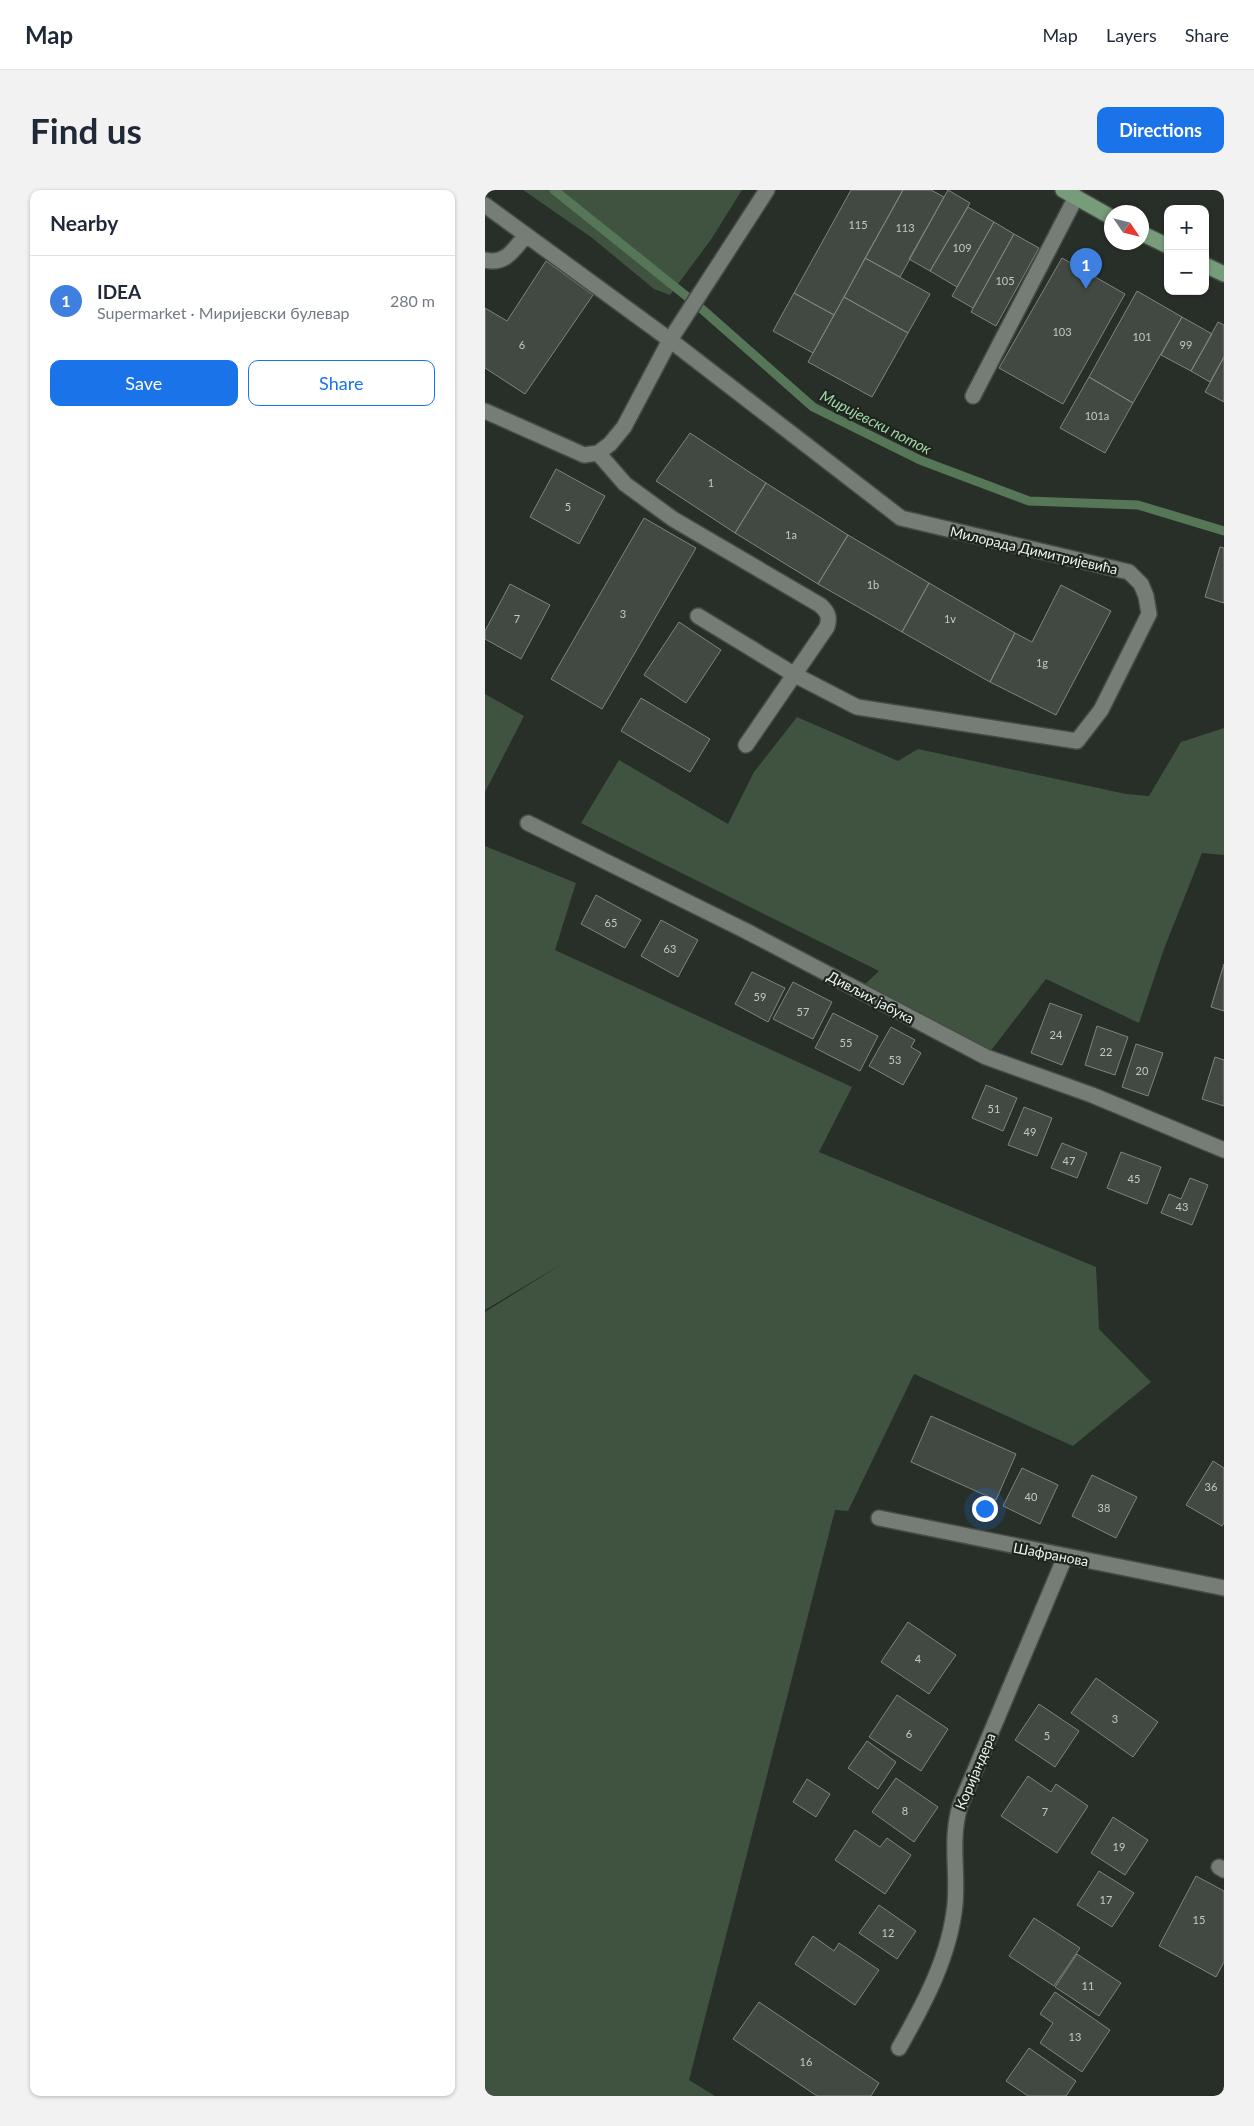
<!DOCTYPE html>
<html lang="en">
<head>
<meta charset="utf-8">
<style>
  body { margin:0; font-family:Lato,sans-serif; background:#f2f2f3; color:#1f2937 }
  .controls { position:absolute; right:15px; top:15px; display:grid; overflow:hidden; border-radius:10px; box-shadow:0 1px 4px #0004 }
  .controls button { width:45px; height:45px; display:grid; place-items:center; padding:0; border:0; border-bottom:1px solid #e0e1e3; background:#fff; color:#1f2937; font:25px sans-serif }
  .compass { position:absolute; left:619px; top:15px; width:45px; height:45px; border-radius:50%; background:#fff; box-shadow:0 1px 4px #0004; rotate:125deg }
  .you { position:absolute; left:499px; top:1318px; width:18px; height:18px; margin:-12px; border:4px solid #fff; border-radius:50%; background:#1a73e8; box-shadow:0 0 0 8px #1a73e833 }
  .badge { display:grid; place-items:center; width:32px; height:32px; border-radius:50%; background:#1a73e8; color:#fff; font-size:16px; font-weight:700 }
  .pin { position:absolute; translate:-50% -41px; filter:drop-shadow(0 1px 2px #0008) }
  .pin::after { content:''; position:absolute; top:26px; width:18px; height:15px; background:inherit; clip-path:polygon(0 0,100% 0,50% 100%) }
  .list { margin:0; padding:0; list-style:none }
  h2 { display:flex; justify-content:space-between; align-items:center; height:65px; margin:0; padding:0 20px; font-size:21px }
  h2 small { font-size:16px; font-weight:400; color:#747a83 }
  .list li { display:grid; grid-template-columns:32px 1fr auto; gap:15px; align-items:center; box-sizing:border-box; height:90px; padding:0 20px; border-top:1px solid #e0e1e3 }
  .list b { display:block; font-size:19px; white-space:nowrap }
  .list p { margin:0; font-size:16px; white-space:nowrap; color:#747a83 }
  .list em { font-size:16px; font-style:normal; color:#747a83 }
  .actions { display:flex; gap:10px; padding:15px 20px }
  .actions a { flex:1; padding:11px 0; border:1px solid #1a73e8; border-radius:10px; text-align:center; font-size:18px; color:#1a73e8 }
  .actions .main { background:#1a73e8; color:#fff }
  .map { position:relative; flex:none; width:739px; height:1906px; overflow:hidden; border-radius:10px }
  header { display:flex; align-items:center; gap:30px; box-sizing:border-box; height:70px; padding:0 25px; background:#fff; border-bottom:1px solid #e0e1e3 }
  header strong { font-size:24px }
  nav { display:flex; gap:28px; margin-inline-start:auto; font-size:18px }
  .intro { display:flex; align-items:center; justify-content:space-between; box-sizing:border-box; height:120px; padding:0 30px }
  h1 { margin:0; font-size:35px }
  .button { padding:12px 22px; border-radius:10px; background:#1a73e8; color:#fff; font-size:18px; font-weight:700 }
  main { display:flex; gap:30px; padding:0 30px }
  aside { flex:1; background:#fff; border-radius:10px; box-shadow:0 1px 4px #0004 }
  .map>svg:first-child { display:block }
  .green { fill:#3f5340 }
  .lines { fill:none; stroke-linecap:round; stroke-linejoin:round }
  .stream { stroke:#567658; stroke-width:9 }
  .building { fill:#424842; stroke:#7d857d }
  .minor-casing { stroke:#454b46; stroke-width:18 }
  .major-casing { stroke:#454b46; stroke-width:18 }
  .minor { stroke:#757d76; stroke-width:15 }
  .major { stroke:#779c7a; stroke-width:15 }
  .labels { text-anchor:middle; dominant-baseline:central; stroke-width:4.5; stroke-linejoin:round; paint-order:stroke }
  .number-label { font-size:11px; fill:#c3c8c4 }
  .street-label { font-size:14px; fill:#eef3ef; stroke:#1e241e }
  .water-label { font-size:15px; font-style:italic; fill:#a1d7a4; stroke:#1e241e }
</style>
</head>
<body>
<header>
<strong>Map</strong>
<nav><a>Map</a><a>Layers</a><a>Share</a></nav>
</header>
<div class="intro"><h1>Find us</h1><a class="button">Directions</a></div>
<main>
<aside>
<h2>Nearby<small></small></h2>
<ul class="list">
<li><span class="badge" style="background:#3f7fe0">1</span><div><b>IDEA</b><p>Supermarket · Миријевски булевар</p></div><em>280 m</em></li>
</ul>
<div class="actions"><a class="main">Save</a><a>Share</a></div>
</aside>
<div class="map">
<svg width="739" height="1906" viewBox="0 0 739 1906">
  <rect width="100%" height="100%" fill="#282e28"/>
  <!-- green -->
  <path class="green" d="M 38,0 L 257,0 L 227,48 L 185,105 L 169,99 L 106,47 Z
    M 0,504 L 39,526 L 0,602 Z
    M 312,527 L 413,571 L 433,559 L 641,604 L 664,606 L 696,552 L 739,538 L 739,665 L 717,663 L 679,759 L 654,833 L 561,789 L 501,867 L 374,800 L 394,781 L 96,633 L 134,570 L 243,634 L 269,582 Z
    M 0,656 L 91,693 L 70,760 L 367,897 L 334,962 L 611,1077 L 614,1139 L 666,1192 L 588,1256 L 429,1184 L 363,1321 L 350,1320 L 204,1890 L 230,1906 L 0,1906 L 0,1122 L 80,1072 L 0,1120 Z"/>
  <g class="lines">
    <!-- stream -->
    <path class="stream" d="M 69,0 L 210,113 L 328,217 L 435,270 L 544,311 L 653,315 L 739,341"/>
  </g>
  <!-- building -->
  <path class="building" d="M 366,0 L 418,0 L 349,125 L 309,103 Z
    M 418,0 L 446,0 L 459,7 L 415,87 L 380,68 Z
    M 463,0 L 485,13 L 445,81 L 424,69 Z
    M 483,17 L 509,32 L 472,97 L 445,81 Z
    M 509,32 L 529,44 L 488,118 L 467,106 Z
    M 529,44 L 554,58 L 511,136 L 486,122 Z
    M 380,68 L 445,104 L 423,143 L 359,107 Z
    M 577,68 L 640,104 L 578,214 L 514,178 Z
    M 61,71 L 108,105 L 40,204 L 0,178 L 0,118 L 22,131 Z
    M 652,101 L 697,127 L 648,213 L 604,187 Z
    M 309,103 L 349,125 L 328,163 L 288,141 Z
    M 359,107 L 423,143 L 387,207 L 323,172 Z
    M 697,127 L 727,144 L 706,181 L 676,165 Z
    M 733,132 L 739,135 L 739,167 L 725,192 L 706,181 Z
    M 739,167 L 739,212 L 720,202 Z
    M 604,187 L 648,213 L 620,263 L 575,238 Z
    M 205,243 L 281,293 L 250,343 L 171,291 Z
    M 71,279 L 120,306 L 94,354 L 45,327 Z
    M 281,293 L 363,345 L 333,394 L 250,343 Z
    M 159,328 L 211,358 L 117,519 L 66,489 Z
    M 363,345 L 444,393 L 417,442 L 333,394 Z
    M 735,357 L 739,358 L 739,413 L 720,407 Z
    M 444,393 L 530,443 L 505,492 L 417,442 Z
    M 25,394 L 65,415 L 36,469 L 0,449 L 0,441 Z
    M 576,395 L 626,421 L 571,525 L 505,492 L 530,443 L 547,452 Z
    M 194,432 L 236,460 L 201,513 L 159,485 Z
    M 156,508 L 225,549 L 205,582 L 136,541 Z
    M 111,705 L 156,730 L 140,758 L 96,734 Z
    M 176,730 L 213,750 L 193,787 L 156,766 Z
    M 739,774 L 739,821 L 726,817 Z
    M 267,782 L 300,798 L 283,832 L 250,814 Z
    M 308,792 L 347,812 L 328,849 L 288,829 Z
    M 565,813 L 597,825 L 577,875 L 546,863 Z
    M 348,823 L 393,846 L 375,881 L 330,858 Z
    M 612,836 L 643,847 L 630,885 L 600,875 Z
    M 406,837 L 430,850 L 426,857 L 436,863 L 418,895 L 384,876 Z
    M 651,854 L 678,863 L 663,906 L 637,897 Z
    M 730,867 L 739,870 L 739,916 L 717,909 Z
    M 501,895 L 532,908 L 518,941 L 487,928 Z
    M 539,917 L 567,928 L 552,966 L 523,955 Z
    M 577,953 L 602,963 L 592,988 L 566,978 Z
    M 636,962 L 676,977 L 662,1014 L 622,998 Z
    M 705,988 L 723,995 L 707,1035 L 676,1023 L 684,1004 L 696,1009 Z
    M 446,1226 L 531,1264 L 511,1310 L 426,1272 Z
    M 728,1271 L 739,1278 L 739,1333 L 737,1336 L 701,1315 Z
    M 537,1278 L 573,1295 L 555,1334 L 518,1316 Z
    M 607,1285 L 652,1307 L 631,1348 L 587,1326 Z
    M 423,1432 L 471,1465 L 444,1504 L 396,1472 Z
    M 611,1488 L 673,1532 L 648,1567 L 586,1523 Z
    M 412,1505 L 463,1539 L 436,1581 L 384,1547 Z
    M 554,1514 L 594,1541 L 570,1577 L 530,1550 Z
    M 382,1551 L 411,1572 L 393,1599 L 363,1578 Z
    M 543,1586 L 566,1602 L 571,1594 L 603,1616 L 572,1663 L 516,1626 Z
    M 411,1588 L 453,1617 L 429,1652 L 387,1622 Z
    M 322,1589 L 345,1604 L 331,1627 L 308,1612 Z
    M 628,1627 L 663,1650 L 640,1685 L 606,1663 Z
    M 370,1640 L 395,1657 L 402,1648 L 426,1665 L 400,1704 L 350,1670 Z
    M 614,1681 L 649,1703 L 627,1737 L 592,1715 Z
    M 711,1686 L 739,1701 L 739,1772 L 731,1787 L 674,1756 Z
    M 394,1715 L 431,1741 L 412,1769 L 374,1743 Z
    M 549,1728 L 595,1758 L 569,1796 L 524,1766 Z
    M 328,1746 L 349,1761 L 354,1753 L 394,1780 L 370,1815 L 310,1774 Z
    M 592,1764 L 636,1793 L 614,1826 L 570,1797 Z
    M 570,1802 L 625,1840 L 597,1882 L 555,1853 L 568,1833 L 555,1824 Z
    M 274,1812 L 394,1893 L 386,1906 L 332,1906 L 248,1849 Z
    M 544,1858 L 591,1891 L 581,1906 L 543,1906 L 521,1891 Z"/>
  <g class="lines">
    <!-- minor casing -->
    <g class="minor-casing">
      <path id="minor" d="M 0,15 L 185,150 L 416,328 L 644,382 L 656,394 L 661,406 L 664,424 L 616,520 L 592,551 L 372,517 L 310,485 L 213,426
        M 0,70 C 21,75 29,59 41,45
        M 488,206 L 591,7
        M 0,221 L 99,265 L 113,263 L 125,254 L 139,237 L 185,150 L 282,0
        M 113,263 L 140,294 L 188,329 L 335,415 C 343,422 345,427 342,437 L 261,555
        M 43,633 L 261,741 L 501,867 L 607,905 L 739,960
        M 394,1328 L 739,1398
        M 734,1677 L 739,1680
        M 414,1858 C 439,1814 465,1766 470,1714 C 473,1681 465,1649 475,1616 L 580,1367"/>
    </g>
    <!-- major casing -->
    <g class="major-casing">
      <path id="major" d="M 578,0 L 626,27
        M 656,43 L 683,56
        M 720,75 L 739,84"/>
    </g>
    <!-- minor -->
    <use href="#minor" class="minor"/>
    <!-- major -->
    <use href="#major" class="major"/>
  </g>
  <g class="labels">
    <!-- number labels -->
    <g class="number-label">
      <text x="373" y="34">115</text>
      <text x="420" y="37">113</text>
      <text x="477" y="57">109</text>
      <text x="520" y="90">105</text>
      <text x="577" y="141">103</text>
      <text x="657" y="146">101</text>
      <text x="37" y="154">6</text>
      <text x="701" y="154">99</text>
      <text x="612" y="225">101a</text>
      <text x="226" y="292">1</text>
      <text x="83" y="316">5</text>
      <text x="306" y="344">1a</text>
      <text x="388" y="394">1b</text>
      <text x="138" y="423">3</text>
      <text x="32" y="428">7</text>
      <text x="465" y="428">1v</text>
      <text x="557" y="472">1g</text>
      <text x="126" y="732">65</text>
      <text x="185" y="758">63</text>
      <text x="275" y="806">59</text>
      <text x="318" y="821">57</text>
      <text x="571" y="844">24</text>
      <text x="361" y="852">55</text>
      <text x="621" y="861">22</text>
      <text x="410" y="869">53</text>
      <text x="657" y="880">20</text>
      <text x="509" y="918">51</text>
      <text x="545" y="941">49</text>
      <text x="584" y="970">47</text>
      <text x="649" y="988">45</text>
      <text x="697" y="1016">43</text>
      <text x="726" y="1296">36</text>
      <text x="546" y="1306">40</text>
      <text x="619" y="1317">38</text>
      <text x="433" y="1468">4</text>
      <text x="630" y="1528">3</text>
      <text x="424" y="1543">6</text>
      <text x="562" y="1545">5</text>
      <text x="420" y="1620">8</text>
      <text x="560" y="1621">7</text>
      <text x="634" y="1656">19</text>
      <text x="621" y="1709">17</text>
      <text x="714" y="1729">15</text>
      <text x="403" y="1742">12</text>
      <text x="603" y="1795">11</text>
      <text x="590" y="1846">13</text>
      <text x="321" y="1871">16</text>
    </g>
    <!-- street labels -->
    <g class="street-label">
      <text transform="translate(549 360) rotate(13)">Милорада Димитријевића</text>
      <text transform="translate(386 807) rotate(28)">Дивљих јабука</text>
      <text transform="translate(566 1364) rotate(11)">Шафранова</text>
      <text transform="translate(490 1581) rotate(-67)">Коријандера</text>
    </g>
    <!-- water labels -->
    <g class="water-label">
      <text transform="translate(391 232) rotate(27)">Миријевски поток</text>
    </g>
  </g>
</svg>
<div class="controls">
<button>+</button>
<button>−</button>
</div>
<svg class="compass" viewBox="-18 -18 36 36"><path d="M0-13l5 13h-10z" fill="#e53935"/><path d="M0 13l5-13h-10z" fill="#747a83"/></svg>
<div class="you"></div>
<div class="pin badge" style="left:601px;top:99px;background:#3f7fe0">1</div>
</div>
</main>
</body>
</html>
